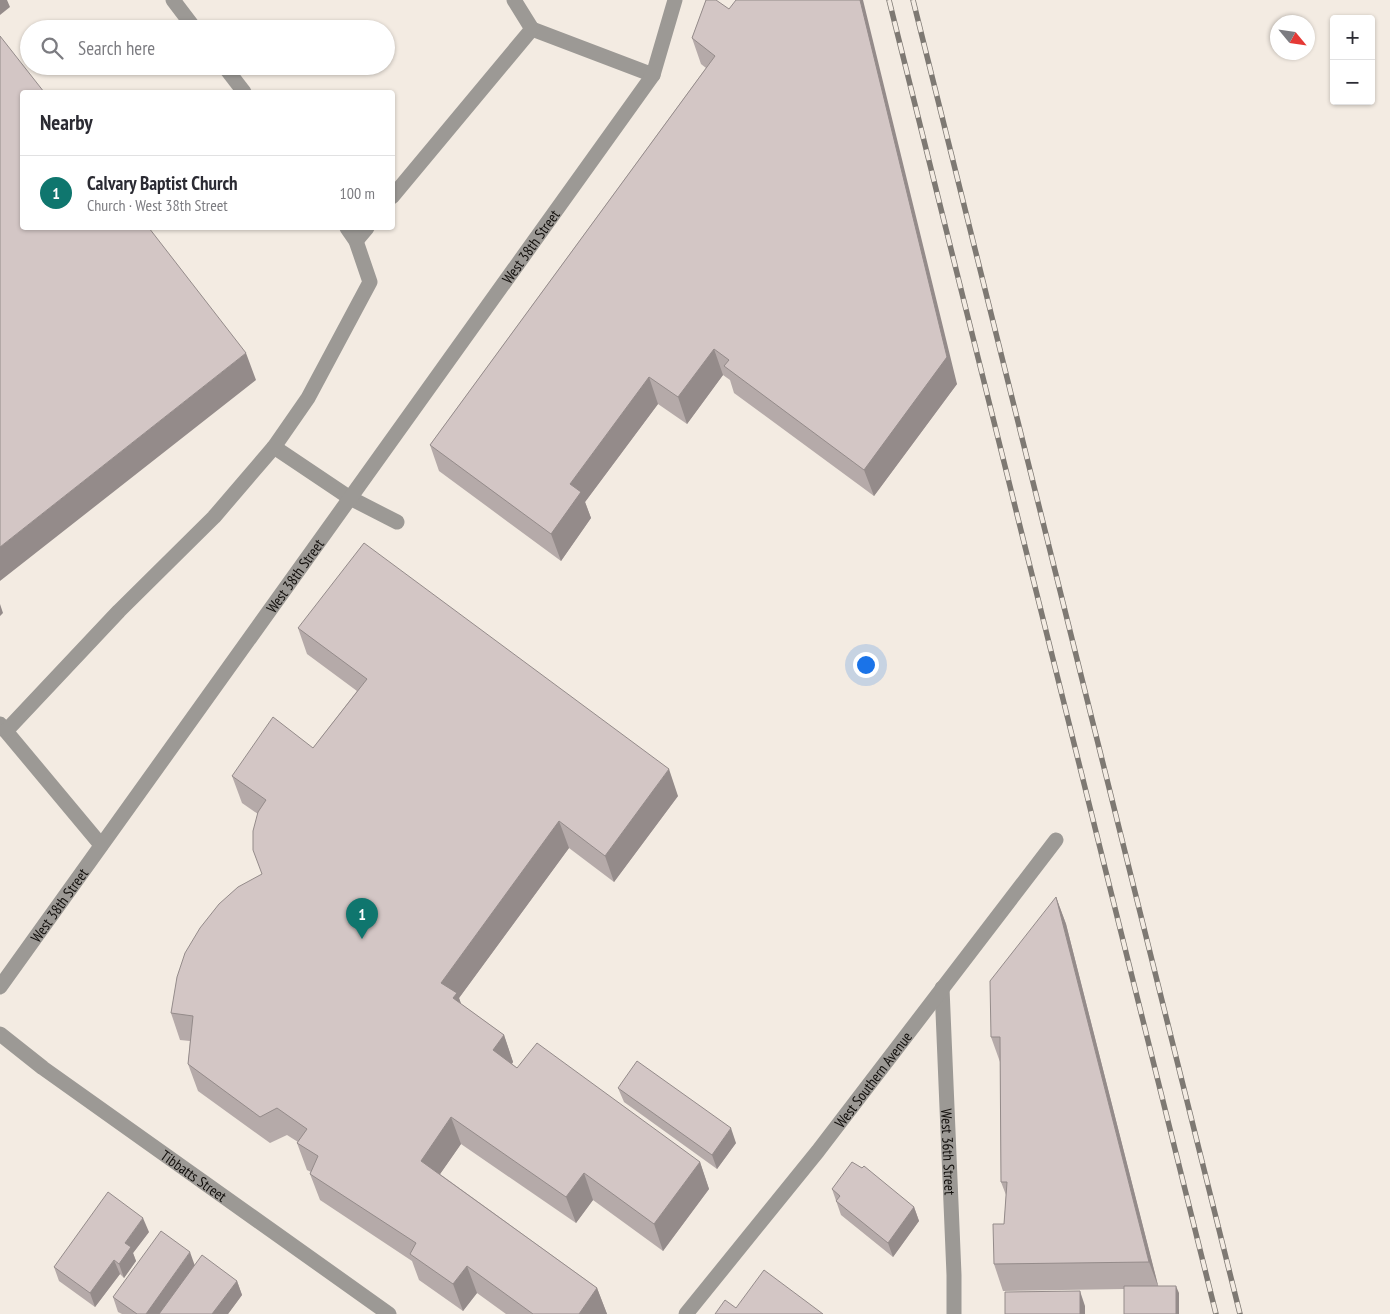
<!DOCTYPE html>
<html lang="en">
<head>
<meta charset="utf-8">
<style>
  body { margin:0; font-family:"PT Sans Narrow",sans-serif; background:#f7f7f7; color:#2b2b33 }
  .controls { position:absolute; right:15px; top:15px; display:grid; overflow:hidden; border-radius:5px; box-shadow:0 1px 4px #0004 }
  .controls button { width:45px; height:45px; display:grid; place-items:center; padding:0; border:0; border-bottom:1px solid #e1e1e2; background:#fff; color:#2b2b33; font:25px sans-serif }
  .compass { position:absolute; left:1270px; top:15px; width:45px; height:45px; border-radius:50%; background:#fff; box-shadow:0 1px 4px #0004; rotate:119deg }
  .you { position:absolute; left:865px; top:664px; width:18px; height:18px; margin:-12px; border:4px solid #fff; border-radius:50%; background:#1a73e8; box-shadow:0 0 0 8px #1a73e833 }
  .badge { display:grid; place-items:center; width:32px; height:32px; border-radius:50%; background:#0f766e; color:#fff; font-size:16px; font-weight:700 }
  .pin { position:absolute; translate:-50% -41px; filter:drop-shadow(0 1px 2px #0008) }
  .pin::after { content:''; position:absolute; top:26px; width:18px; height:15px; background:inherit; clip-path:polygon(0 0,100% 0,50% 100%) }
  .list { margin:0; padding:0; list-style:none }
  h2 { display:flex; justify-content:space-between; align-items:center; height:65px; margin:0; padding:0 20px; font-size:21px }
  h2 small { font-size:16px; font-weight:400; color:#7c7c81 }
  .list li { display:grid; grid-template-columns:32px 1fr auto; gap:15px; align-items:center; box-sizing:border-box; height:75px; padding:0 20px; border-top:1px solid #e1e1e2 }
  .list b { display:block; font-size:19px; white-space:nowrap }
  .list p { margin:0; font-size:16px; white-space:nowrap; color:#7c7c81 }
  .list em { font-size:16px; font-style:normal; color:#7c7c81 }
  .icon { flex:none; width:28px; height:28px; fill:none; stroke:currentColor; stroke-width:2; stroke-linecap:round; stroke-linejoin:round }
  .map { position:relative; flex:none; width:1390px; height:1314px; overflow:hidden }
  .search { position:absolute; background:#fff; box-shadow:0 1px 4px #0004; left:20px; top:20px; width:375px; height:55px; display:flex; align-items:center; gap:12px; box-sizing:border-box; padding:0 18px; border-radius:28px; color:#7c7c81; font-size:19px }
  .panel { position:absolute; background:#fff; box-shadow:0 1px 4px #0004; left:20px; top:90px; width:375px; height:140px; border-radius:5px }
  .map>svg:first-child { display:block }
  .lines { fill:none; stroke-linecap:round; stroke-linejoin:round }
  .minor { stroke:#9c9995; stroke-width:15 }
  .rail-casing { stroke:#7e7973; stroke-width:5.5 }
  .rail { stroke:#f3ebe2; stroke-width:4; stroke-dasharray:11; stroke-linecap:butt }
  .wall { fill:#b5aaa9 }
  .shaded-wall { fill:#948b8a }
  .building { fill:#d3c6c5; stroke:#948b8a }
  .labels { text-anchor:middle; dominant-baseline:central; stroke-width:4; stroke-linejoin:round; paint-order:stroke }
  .street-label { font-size:15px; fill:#110e0b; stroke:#f3ebe2 }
</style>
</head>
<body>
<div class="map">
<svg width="1390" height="1314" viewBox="0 0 1390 1314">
  <rect width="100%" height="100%" fill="#f3ebe2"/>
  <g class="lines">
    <!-- minor -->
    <g class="minor">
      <path d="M 173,0 L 195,29"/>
      <path d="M 532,29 L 653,75"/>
      <path d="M 224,66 L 244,92"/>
      <path d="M 392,197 L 532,29 L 514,0"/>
      <path d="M 356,241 L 367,228"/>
      <path d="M 274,447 L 350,498 L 397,522"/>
      <path d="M 0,724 L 101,845"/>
      <path d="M 6,731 L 119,611 L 214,517 L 274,447 L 308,398 L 370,282 L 356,241 L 347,228"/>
      <path id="s1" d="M 0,987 L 653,75 L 675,0"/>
      <path id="s2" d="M 942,988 L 954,1275 L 954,1314"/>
      <path id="s3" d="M 0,1034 L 43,1068 L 389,1314"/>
      <path id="s4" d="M 686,1314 L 818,1151 L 1056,840"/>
    </g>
    <!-- rail casing -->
    <g class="rail-casing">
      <path id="rail" d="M 889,0 L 1216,1314
        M 913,0 L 1240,1314"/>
    </g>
    <!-- rail -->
    <use href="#rail" class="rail"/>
  </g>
  <!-- wall -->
  <path class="wall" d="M 706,0 L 957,384 L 874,496 L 734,393 L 730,380 L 723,375 L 687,424 L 658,404 L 585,502 L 591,518 L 561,561 L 439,471 L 430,445 L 706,68 L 701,64 L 692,38 Z
    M 298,628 L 678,796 L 614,882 L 569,848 L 459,998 L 461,1004 L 504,1035 L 513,1062 L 512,1064 L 517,1068 L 700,1162 L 709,1189 L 663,1251 L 593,1200 L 576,1223 L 461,1144 L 440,1174 L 597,1288 L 607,1314 L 506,1314 L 477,1293 L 463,1311 L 419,1280 L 412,1261 L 320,1200 L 310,1174 L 311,1172 L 307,1170 L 297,1143 L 298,1142 L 287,1135 L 270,1143 L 198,1091 L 188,1064 L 190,1041 L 180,1040 L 171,1013 L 262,874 L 258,814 L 242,803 L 232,776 L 313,748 L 357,691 L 307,654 Z
    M 1056,897 L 1066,924 L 1158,1286 L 1179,1293 L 1179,1314 L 1124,1314 L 1124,1289 L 1003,1291 L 994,1264 L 1004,1224 L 1006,1195 L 1001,1182 L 1000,1062 L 991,1037 Z
    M 618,1088 L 736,1143 L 717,1169 L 624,1102 Z
    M 832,1189 L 914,1207 L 919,1221 L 893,1257 L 841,1215 Z
    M 149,1232 L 133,1253 L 136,1261 L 124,1278 L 120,1274 L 95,1307 L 59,1281 L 54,1267 Z
    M 195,1265 L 237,1281 L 242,1295 L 228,1314 L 122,1314 L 118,1312 L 113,1297 Z"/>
  <!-- shaded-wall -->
  <path class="shaded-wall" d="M 0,0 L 7,0 L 10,7 L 0,15 Z
    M 860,0 L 863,0 L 957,384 L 874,496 L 864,470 Z
    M 714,349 L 723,375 L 687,424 L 678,397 Z
    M 246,353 L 256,380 L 0,581 L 0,547 Z
    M 649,377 L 658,404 L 585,502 L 591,518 L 561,561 L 551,534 L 570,484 Z
    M 0,604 L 3,613 L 0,616 Z
    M 669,769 L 678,796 L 614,882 L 605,856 Z
    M 559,821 L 569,848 L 459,998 L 467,1020 L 441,983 Z
    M 1056,897 L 1066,924 L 1159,1289 L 1149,1262 Z
    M 504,1035 L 513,1062 L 503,1076 L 493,1050 Z
    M 451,1117 L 461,1144 L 431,1187 L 421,1161 Z
    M 731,1128 L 736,1143 L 717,1169 L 712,1155 Z
    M 700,1162 L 709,1189 L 663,1251 L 654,1224 Z
    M 584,1173 L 593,1200 L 576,1223 L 566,1197 Z
    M 914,1207 L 919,1221 L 893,1257 L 888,1243 Z
    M 143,1218 L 149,1232 L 133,1253 L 136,1261 L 124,1278 L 119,1264 L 125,1243 Z
    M 190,1252 L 195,1266 L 161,1314 L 146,1314 Z
    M 114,1260 L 120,1274 L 95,1307 L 90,1293 Z
    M 467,1266 L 477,1293 L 463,1311 L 453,1284 Z
    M 237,1281 L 242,1295 L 228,1314 L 212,1314 Z
    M 1176,1286 L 1179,1293 L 1179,1314 L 1176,1314 Z
    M 597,1288 L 607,1314 L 579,1314 Z
    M 1080,1291 L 1085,1306 L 1085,1314 L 1080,1314 Z"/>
  <!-- building -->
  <path class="building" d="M 706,0 L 716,0 L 729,9 L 736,0 L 860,0 L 947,357 L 864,470 L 724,366 L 729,360 L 714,349 L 678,397 L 649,377 L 570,484 L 581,492 L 551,534 L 430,445 L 715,56 L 692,38 Z
    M 0,36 L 44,92 L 22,92 L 22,228 L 149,228 L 246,353 L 0,547 Z
    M 364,543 L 669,769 L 605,856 L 559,821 L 441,983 L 457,993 L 453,998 L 504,1035 L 493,1050 L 517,1068 L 537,1043 L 700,1162 L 654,1224 L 584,1173 L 566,1197 L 451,1117 L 421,1161 L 597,1288 L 579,1314 L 533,1314 L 467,1266 L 453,1284 L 410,1254 L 416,1243 L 310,1174 L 318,1156 L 297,1143 L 307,1129 L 277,1108 L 260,1117 L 188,1064 L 193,1016 L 171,1013 L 177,977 L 185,953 L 200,928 L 219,904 L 238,887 L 262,874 L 253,850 L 253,831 L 258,812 L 266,800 L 232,776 L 273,717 L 313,748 L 367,679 L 298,628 Z
    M 1056,897 L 1149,1262 L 994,1264 L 993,1224 L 1004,1224 L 1007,1182 L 1001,1182 L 1000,1037 L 991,1037 L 990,981 Z
    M 637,1061 L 731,1128 L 712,1155 L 618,1088 Z
    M 852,1162 L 862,1168 L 864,1166 L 914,1207 L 888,1243 L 836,1201 L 840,1196 L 832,1189 Z
    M 108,1192 L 143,1218 L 125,1243 L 131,1247 L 119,1264 L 114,1260 L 90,1293 L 54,1267 Z
    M 161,1231 L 190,1252 L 146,1314 L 137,1314 L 113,1297 Z
    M 202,1255 L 237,1281 L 212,1314 L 159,1314 Z
    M 764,1270 L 823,1314 L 715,1314 L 725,1300 L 736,1308 Z
    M 1124,1286 L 1176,1286 L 1176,1314 L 1124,1314 Z
    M 1080,1291 L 1080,1314 L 1005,1314 L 1005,1292 Z"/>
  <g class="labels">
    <!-- street labels -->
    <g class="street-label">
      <text stroke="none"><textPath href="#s1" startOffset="911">West 38th Street</textPath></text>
      <text stroke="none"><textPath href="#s1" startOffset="506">West 38th Street</textPath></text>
      <text stroke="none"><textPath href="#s1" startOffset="101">West 38th Street</textPath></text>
      <text stroke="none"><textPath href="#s4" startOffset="300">West Southern Avenue</textPath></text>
      <text stroke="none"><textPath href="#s2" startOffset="164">West 36th Street</textPath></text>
      <text stroke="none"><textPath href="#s3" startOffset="240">Tibbatts Street</textPath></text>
    </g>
  </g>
</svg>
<div class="controls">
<button>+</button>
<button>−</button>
</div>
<svg class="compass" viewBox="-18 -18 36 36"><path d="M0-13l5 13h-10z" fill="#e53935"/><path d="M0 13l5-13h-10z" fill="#7c7c81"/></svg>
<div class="you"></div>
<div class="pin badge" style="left:362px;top:939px">1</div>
<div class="search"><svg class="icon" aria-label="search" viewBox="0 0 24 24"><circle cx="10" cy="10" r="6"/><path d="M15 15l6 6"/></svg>Search here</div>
<section class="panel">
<h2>Nearby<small></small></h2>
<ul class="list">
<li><span class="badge">1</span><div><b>Calvary Baptist Church</b><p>Church · West 38th Street</p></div><em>100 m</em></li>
</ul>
</section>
</div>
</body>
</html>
